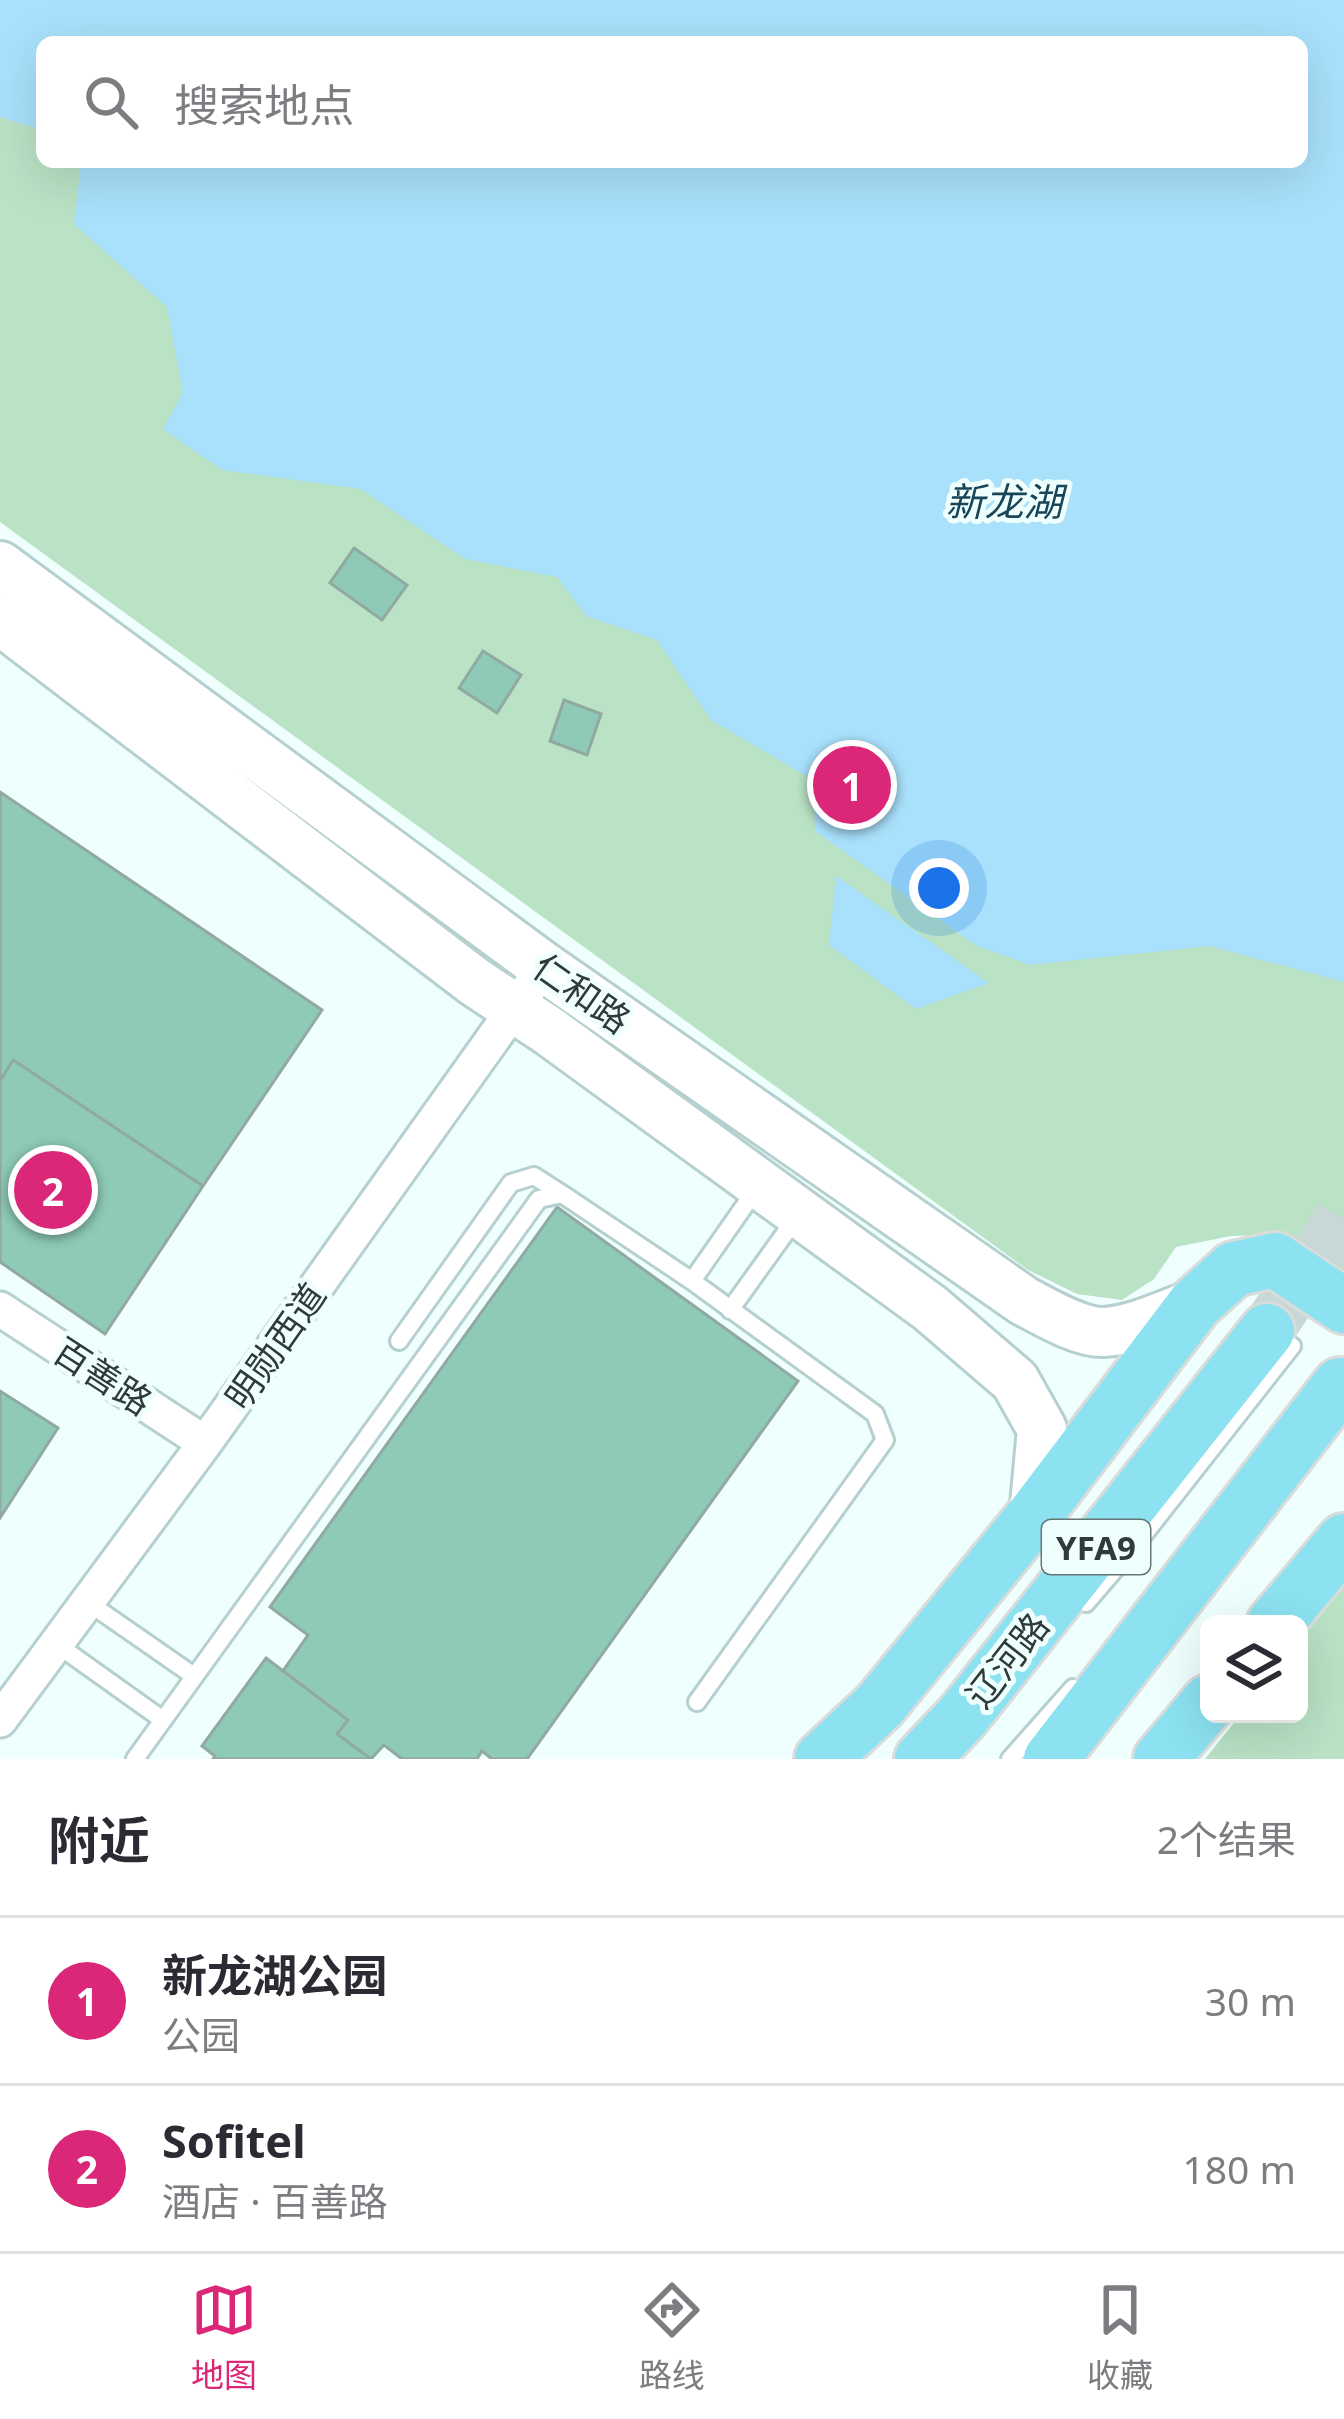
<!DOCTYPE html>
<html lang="zh">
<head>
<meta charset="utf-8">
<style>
  body { margin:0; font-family:"Noto Sans","Noto Sans SC",sans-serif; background:#f7f7f7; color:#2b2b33 }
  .controls { position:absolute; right:36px; bottom:36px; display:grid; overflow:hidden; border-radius:18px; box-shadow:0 12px 48px #0002 }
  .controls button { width:108px; height:108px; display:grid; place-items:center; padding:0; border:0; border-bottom:3px solid #e1e1e2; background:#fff; color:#2b2b33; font:60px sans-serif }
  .you { position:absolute; left:939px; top:888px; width:42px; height:42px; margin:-30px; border:9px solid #fff; border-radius:50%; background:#1a73e8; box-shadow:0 0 0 18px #1a73e833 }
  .badge { display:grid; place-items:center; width:78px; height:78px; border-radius:50%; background:#db2777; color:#fff; font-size:39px; font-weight:700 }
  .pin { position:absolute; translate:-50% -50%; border:6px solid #fff; box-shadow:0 3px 12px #0006 }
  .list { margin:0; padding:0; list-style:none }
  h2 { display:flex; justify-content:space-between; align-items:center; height:156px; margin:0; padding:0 48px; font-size:51px }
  h2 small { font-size:39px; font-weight:400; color:#7c7c81 }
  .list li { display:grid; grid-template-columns:78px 1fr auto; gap:36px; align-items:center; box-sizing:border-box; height:168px; padding:0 48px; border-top:3px solid #e1e1e2 }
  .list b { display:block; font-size:45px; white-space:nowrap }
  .list p { margin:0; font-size:39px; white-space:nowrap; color:#7c7c81 }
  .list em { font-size:39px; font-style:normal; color:#7c7c81 }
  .icon { flex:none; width:66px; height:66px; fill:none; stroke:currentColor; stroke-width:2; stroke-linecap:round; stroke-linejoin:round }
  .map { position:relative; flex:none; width:1344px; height:1759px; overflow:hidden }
  .search { position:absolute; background:#fff; box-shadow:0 12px 48px #0002; left:36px; right:36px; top:36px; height:132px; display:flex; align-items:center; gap:30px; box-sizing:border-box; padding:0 42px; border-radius:18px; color:#7c7c81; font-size:45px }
  .sheet { height:492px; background:#fff }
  nav { display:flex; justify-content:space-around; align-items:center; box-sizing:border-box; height:168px; border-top:3px solid #e1e1e2; background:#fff; font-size:33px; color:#7c7c81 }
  nav a { display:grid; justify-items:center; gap:6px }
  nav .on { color:#db2777 }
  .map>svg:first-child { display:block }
  .green { fill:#bae2c5; fill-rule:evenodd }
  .water { fill:#a9e0fb }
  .building { fill:#8ecab7; stroke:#91a9a0; stroke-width:3 }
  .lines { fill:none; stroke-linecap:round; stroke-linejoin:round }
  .primary-tunnel { stroke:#c8d8d7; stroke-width:54; stroke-dasharray:54 27; stroke-linecap:butt }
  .lane-casing { stroke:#b5d0cf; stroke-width:22 }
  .street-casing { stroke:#b5d0cf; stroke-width:39 }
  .secondary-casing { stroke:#b5d0cf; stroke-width:54 }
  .primary-casing { stroke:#dadcdc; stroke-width:60 }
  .lane { stroke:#fff; stroke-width:16 }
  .street { stroke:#fff; stroke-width:33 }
  .secondary { stroke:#fff; stroke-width:48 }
  .primary { stroke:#8ce2f1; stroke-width:54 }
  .labels { text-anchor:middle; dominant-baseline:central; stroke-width:10; stroke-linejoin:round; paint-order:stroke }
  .shield { fill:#eefffe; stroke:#687575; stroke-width:3 }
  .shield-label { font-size:33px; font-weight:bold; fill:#2f3a3a }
  .street-label { font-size:36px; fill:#2f3a3a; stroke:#eefffe }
  .water-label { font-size:39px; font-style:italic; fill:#194559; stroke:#eefffe }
</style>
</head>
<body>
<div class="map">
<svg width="1344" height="1759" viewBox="0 0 1344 1759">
  <rect width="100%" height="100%" fill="#eefffe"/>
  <!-- green -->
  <path class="green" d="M 0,0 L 1344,0 L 1344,1289 L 1265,1235 L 1231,1236 L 1176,1247 L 1154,1279 L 1122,1300 L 1077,1294 L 1028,1270 L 0,522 ZM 42,42 L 1302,42 L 1302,162 L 42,162 Z
    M 1344,1586 L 1344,1759 L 1205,1759 L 1241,1714 L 1299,1714 L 1299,1642 Z"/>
  <!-- water -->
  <path class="water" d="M 0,0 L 1344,0 L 1344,982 L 1210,946 L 1030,965 L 977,946 L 815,831 L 813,780 L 711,720 L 657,640 L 586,616 L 557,577 L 465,559 L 361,489 L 222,470 L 163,429 L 183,393 L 167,307 L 74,224 L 81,164 L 70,162 L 1302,162 L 1302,42 L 42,42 L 42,130 L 0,117 Z
    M 836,876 L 989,983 L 916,1009 L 829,945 Z"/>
  <!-- building -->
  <path class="building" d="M 354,548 L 407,585 L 382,620 L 330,583 Z
    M 483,651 L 521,675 L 497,713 L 459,688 Z
    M 564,700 L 601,714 L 587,755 L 550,741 Z
    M 0,792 L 322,1010 L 203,1186 L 13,1060 L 0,1081 Z
    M 13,1060 L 203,1186 L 105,1334 L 0,1262 L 0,1081 Z
    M 557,1207 L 798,1381 L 527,1759 L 492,1759 L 482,1751 L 477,1759 L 402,1759 L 384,1745 L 371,1759 L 337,1734 L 348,1720 L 283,1671 L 308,1635 L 270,1607 Z
    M 0,1391 L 58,1428 L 0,1518 Z
    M 266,1658 L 348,1720 L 337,1734 L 371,1759 L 213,1759 L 215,1756 L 202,1746 Z"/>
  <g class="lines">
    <!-- primary-tunnel -->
    <path class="primary-tunnel" d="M 1267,1331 L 1344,1214"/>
    <!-- lane casing -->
    <g class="lane-casing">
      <path id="lane" d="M 692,1281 L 759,1185
        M 730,1310 L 796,1218
        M 399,1341 L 511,1183 L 534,1176 L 562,1194
        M 86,1601 L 194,1676
        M 1086,1603 L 1134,1547 L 1292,1346
        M 55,1643 L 163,1720
        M 135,1759 L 539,1199 L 562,1194 L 692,1281 L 875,1414 L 885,1440 L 697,1702
        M 1010,1759 L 1073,1688"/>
    </g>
    <!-- street casing -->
    <g class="street-casing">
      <path id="street" d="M 0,1309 L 205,1443
        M 0,1720 L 205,1443 L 544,967"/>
    </g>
    <!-- secondary casing -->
    <g class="secondary-casing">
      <path id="secondary" d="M 0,566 L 544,967 L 1024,1301 C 1045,1312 1080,1333 1104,1332 C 1135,1330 1167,1314 1195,1304
        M 0,620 L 475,982 L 549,1031 L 930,1308 L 1015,1381 L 1042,1429 L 1034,1516"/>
    </g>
    <!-- primary casing -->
    <g class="primary-casing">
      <path id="primary" d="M 1274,1624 L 1344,1541
        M 822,1759 L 880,1705 L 1034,1516 L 1195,1304 L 1234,1269 L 1275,1260 L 1344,1306
        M 922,1759 L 962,1717 L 1267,1331
        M 1051,1759 L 1340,1385
        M 1161,1759 L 1209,1702"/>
    </g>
    <!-- lane -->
    <use href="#lane" class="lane"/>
    <!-- street -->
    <use href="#street" class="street"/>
    <!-- secondary -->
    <use href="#secondary" class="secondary"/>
    <!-- primary -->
    <use href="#primary" class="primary"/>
  </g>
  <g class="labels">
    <!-- shield labels -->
    <rect class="shield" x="1042" y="1520" width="108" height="54" rx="9"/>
    <g class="shield-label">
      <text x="1096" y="1547">YFA9</text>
    </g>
    <!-- street labels -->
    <g class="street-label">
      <text transform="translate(582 993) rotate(35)">仁和路</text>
      <text transform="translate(275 1346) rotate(-55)">明勋西道</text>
      <text transform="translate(103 1376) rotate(33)">百善路</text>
      <text transform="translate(1007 1660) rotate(-52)">辽河路</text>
    </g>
    <!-- water labels -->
    <g class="water-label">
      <text x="1004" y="500">新龙湖</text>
    </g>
  </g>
</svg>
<div class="controls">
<button><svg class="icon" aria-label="layers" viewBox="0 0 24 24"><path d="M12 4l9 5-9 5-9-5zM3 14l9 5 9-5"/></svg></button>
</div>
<div class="you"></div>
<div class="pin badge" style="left:852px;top:785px">1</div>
<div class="pin badge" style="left:53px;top:1190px">2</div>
<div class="search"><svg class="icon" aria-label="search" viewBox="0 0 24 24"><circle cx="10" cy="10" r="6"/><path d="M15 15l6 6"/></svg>搜索地点</div>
</div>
<section class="sheet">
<h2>附近<small>2个结果</small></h2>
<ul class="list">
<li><span class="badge">1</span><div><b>新龙湖公园</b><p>公园</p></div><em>30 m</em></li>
<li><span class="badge">2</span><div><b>Sofitel</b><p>酒店 · 百善路</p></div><em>180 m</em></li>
</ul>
</section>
<nav>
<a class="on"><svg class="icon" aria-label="map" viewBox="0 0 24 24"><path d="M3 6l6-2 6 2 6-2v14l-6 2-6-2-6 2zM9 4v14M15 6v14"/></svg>地图</a>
<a><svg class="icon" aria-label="directions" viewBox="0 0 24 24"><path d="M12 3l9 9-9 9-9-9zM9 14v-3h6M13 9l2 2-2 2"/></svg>路线</a>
<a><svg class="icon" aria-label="saved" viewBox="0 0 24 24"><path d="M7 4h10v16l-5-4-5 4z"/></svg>收藏</a>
</nav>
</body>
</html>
